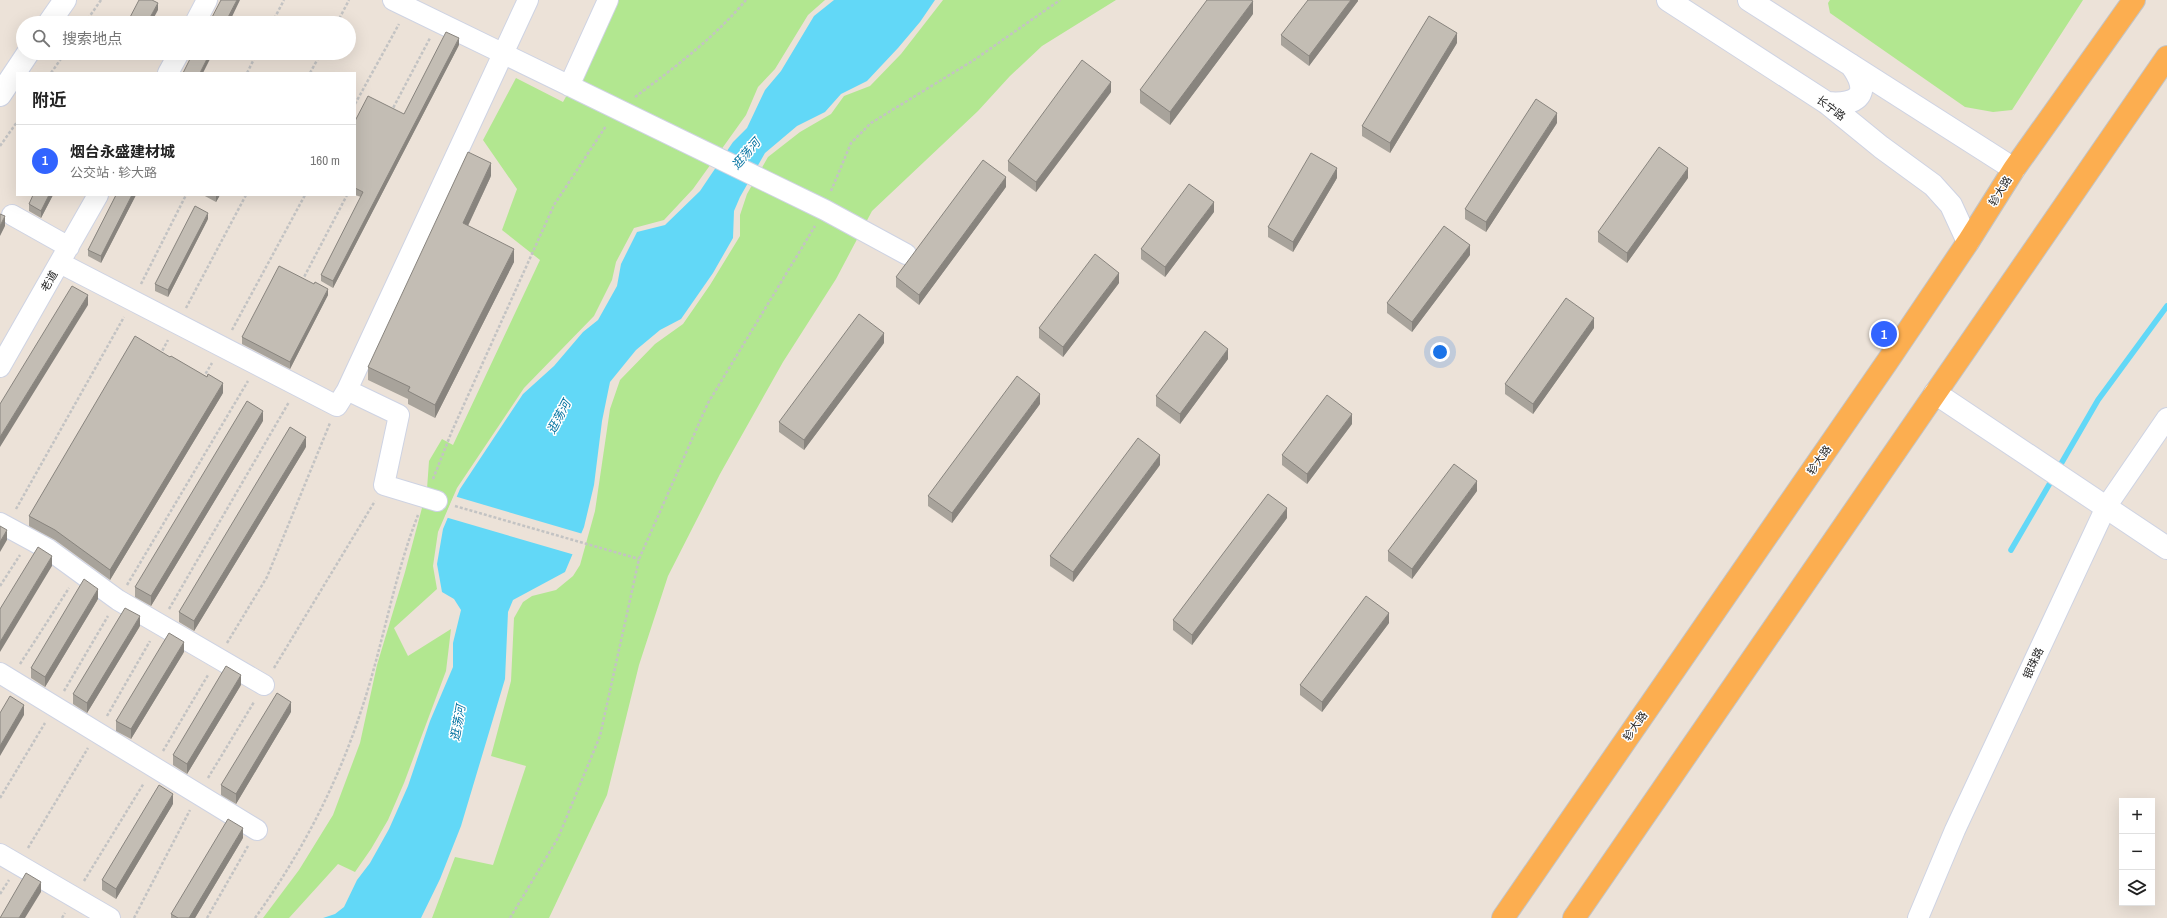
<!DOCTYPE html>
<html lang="zh">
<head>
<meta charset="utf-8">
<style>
  body { margin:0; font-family:"Archivo Narrow","Noto Sans SC",sans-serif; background:#f6f6f6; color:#222 }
  .controls { position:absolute; right:12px; bottom:12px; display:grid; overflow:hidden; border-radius:0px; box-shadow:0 4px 16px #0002 }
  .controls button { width:36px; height:36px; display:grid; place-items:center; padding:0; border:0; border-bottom:1px solid #e0e0e0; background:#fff; color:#222; font:20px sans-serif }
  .you { position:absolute; left:1440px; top:352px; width:14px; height:14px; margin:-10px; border:3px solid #fff; border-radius:50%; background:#1a73e8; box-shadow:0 0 0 6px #1a73e833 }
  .badge { display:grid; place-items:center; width:26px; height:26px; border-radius:50%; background:#3264ff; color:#fff; font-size:13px; font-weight:700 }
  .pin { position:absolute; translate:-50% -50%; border:2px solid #fff; box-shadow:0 1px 4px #0006 }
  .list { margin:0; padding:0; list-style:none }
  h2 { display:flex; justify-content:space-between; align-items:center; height:52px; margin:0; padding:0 16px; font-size:17px }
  h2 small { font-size:13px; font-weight:400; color:#767676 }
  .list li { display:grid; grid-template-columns:26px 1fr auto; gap:12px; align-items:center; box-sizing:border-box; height:72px; padding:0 16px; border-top:1px solid #e0e0e0 }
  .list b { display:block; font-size:15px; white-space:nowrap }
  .list p { margin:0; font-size:13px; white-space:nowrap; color:#767676 }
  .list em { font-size:13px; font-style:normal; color:#767676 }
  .icon { flex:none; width:22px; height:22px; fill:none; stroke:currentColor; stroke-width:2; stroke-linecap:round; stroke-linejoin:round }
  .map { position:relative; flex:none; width:2167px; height:918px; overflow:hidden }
  .search { position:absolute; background:#fff; box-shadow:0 4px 16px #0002; left:16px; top:16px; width:340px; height:44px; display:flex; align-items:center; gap:10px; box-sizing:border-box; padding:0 14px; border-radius:22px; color:#767676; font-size:15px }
  .panel { position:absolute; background:#fff; box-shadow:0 4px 16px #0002; left:16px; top:72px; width:340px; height:124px; border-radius:0px }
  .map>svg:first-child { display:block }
  .green { fill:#b2e790 }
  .water { fill:#62d8f7 }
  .pier { fill:#ece2d8 }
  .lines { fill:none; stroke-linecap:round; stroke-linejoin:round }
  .stream { stroke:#62d8f7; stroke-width:5.5 }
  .minor-casing { stroke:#ced3e3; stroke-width:22 }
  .tertiary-casing { stroke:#ced3e3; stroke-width:24 }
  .trunk-casing { stroke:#c3c3c3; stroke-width:24 }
  .path { stroke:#c3c3c3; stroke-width:2.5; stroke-dasharray:3 2; stroke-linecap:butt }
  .minor { stroke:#fff; stroke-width:20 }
  .tertiary { stroke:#fff; stroke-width:22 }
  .trunk { stroke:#fcae50; stroke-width:22 }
  .wall { fill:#a8a39b }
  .shaded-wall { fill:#88847e }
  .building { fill:#c3bdb4; stroke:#88847e }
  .labels { text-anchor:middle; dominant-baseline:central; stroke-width:3; stroke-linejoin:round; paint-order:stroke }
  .street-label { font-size:11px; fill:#282828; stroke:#fff }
  .water-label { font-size:12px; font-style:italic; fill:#0473a1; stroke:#fff }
</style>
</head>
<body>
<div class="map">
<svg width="2167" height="918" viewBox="0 0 2167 918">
  <rect width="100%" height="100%" fill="#ece2d8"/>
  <!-- green -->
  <path class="green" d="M 614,0 L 825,0 L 808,15 L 775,69 L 758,87 L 746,115 L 693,189 L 664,220 L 634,228 L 616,262 L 612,280 L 594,316 L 524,388 L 457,488 L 438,532 L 433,566 L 437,589 L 394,628 L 408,656 L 451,629 L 446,671 L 404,783 L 388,820 L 371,849 L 355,872 L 338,864 L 289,918 L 263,918 L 299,870 L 333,815 L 360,743 L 377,665 L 405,572 L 427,489 L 429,461 L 442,439 L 453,445 L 540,260 L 502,230 L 517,189 L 483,140 L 516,78 L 563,102 L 578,75 Z
    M 943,0 L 1116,0 L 1042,46 L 1010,76 L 978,111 L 872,211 L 836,279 L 783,362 L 720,474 L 668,576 L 639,665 L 607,795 L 549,918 L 432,918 L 455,857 L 493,865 L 526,766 L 491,756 L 511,681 L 514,618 L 523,602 L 532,596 L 556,590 L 573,576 L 580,565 L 595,511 L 610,409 L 620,380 L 655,344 L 683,324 L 710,285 L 740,236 L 740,215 L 747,194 L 768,157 L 800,132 L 831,114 L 844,96 L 870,86 L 901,54 Z
    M 1830,0 L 2083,0 L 2012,110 L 1993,112 L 1965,107 L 1830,13 L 1828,3 Z"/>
  <!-- water -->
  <path class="water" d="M 834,0 L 935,0 L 920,22 L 898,48 L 867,81 L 841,94 L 825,112 L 797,126 L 765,153 L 740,197 L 734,211 L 733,238 L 713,273 L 681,319 L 660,330 L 636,350 L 610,382 L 602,421 L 594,485 L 584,527 L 565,572 L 513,600 L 508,612 L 505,679 L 461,826 L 440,879 L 421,918 L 323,918 L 335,914 L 344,907 L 357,880 L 370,863 L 389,829 L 408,786 L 430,721 L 453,667 L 453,643 L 461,610 L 454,599 L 442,592 L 437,564 L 443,529 L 460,489 L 523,394 L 554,366 L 583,332 L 598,320 L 617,286 L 621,264 L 637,232 L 665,225 L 700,191 L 733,142 L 747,128 L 765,90 L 781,71 L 814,16 Z"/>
  <!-- pier -->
  <path class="pier" d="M 454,496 L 583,534 L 575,555 L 445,517 Z"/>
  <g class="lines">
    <!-- stream -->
    <path class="stream" d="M 2058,469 L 2098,400 L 2167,306
      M 2011,550 L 2053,478"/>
    <!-- minor casing -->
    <g class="minor-casing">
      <path id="minor" d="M 393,0 L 825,210 L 906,254
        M 195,23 L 207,0
        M 168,73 L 179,53
        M 569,86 L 608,0
        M 12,215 L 69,247
        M 60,263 L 337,406 L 347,390
        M 0,367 L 98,195
        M 437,501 L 384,485 L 399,415 L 347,390 L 528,0
        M 0,523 L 48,549 L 118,600 L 264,685
        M 0,673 L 257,830
        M 0,854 L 110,918
        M 1918,918 L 1955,830 L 2106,507 L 2167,418"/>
    </g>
    <!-- tertiary casing -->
    <g class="tertiary-casing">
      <path id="tertiary" d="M 1668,0 L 1827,103 L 1881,147 L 1933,185 L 1951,205 L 1968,242
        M 1749,0 L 2014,169
        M 49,23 L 65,0
        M 0,95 L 28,53
        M 1827,103 C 1859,106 1872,93 1851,65
        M 1935,393 L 2167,548"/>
    </g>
    <!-- trunk casing -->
    <g class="trunk-casing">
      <path id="trunk" d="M 1503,918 L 1887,362 L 1968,242 L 2014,169 L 2134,0
        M 1574,918 L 2167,57"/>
    </g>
    <!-- path -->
    <path class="path" d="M 85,23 L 101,0
      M 272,23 L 284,0
      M 337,23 L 349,0
      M 51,73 L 65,53
      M 247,73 L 257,53
      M 310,73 L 321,53
      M 635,97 C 674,68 714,38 746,0
      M 355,104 L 399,24
      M 391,112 L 430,38
      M 0,146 L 17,122
      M 831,191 L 851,143 L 871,123 L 974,60 L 1060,0
      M 302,281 L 347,195
      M 141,284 L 186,195
      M 186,308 L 246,195
      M 232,330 L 305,195
      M 160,355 L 168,340
      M 203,378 L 212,363
      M 433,479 L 452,431 L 554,205 L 606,126
      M 455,506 L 639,559
      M 16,509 L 124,317
      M 127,585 L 248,381
      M 0,586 L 20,555
      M 169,609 L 289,402
      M 227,643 L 267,577 L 330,423
      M 20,664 L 69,588
      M 274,668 L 375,501
      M 64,691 L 108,616
      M 107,716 L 150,641
      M 163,751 L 208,675
      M 208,778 L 254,702
      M 0,798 L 45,723
      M 28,848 L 88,748
      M 84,881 L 144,783
      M 0,894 L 9,880
      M 62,918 L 65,913
      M 134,918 L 190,810
      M 207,918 L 248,846
      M 255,918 C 301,854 337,785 361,711 C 383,646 393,579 418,515
      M 510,918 L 558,838 L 600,736 L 639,559 L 708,403 L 815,226"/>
    <!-- minor -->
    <use href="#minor" class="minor"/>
    <!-- tertiary -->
    <use href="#tertiary" class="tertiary"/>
    <!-- trunk -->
    <use href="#trunk" class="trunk"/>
  </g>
  <!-- wall -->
  <path class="wall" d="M 1358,0 L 1358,1 L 1309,66 L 1281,45 L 1281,35 Z
    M 1253,14 L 1170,125 L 1140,103 L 1140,90 Z
    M 1457,43 L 1390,153 L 1362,136 L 1362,126 Z
    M 459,45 L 333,288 L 321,281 L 321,275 L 361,197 L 355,195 L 355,121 L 404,114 Z
    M 1111,92 L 1036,192 L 1008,171 L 1008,161 Z
    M 1557,123 L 1486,232 L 1465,219 L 1465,209 Z
    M 491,176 L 468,226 L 514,262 L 435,418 L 408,404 L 408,399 L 368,380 L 368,367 Z
    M 1337,178 L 1293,252 L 1268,237 L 1268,227 Z
    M 1688,178 L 1627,263 L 1598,242 L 1598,232 Z
    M 1006,187 L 919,305 L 896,287 L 896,277 Z
    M 53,195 L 41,218 L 29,211 L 29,204 Z
    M 116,195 L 136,195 L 101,263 L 88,256 L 88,250 Z
    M 203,195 L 220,195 L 216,202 Z
    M 1214,212 L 1165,277 L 1141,259 L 1141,249 Z
    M 208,219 L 168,297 L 155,291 L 155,284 Z
    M 1470,255 L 1412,332 L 1387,313 L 1387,303 Z
    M 1119,283 L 1063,357 L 1039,338 L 1039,328 Z
    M 314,284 L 328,295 L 290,369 L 242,344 L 242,337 Z
    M 1594,328 L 1533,414 L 1505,394 L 1505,384 Z
    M 884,343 L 804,450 L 779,432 L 779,422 Z
    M 1228,359 L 1180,424 L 1156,406 L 1156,396 Z
    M 223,393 L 110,580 L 55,540 L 29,526 L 29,516 Z
    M 1040,404 L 952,523 L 928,506 L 928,496 Z
    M 263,421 L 151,606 L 135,597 L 135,587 Z
    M 1352,424 L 1307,484 L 1282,465 L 1282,455 Z
    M 306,447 L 194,631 L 179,622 L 179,612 Z
    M 1160,465 L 1073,582 L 1050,566 L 1050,556 Z
    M 1477,491 L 1412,579 L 1388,561 L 1388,551 Z
    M 1287,518 L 1192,645 L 1173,630 L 1173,620 Z
    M 98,599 L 45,687 L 31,678 L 31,668 Z
    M 1389,623 L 1322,712 L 1300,695 L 1300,685 Z
    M 140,626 L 87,713 L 73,704 L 73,694 Z
    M 184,652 L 131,739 L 116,731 L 116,721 Z
    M 241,685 L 187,774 L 173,765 L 173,755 Z
    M 291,712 L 236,804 L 221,795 L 221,785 Z
    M 173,804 L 116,899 L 102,890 L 102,880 Z
    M 243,838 L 195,918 L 171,918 L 171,914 Z"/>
  <!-- shaded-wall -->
  <path class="shaded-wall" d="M 237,0 L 240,0 L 229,23 L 225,23 Z
    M 1351,0 L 1358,0 L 1358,1 L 1309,66 L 1309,56 Z
    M 1253,1 L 1253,14 L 1170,125 L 1170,112 Z
    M 158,3 L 158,10 L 151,23 L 147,23 Z
    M 1457,33 L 1457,43 L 1390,153 L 1390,143 Z
    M 459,38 L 459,45 L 333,288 L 333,281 Z
    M 210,53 L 213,53 L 203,73 L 200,73 Z
    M 1111,82 L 1111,92 L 1036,192 L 1036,182 Z
    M 1557,113 L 1557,123 L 1486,232 L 1486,222 Z
    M 491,163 L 491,176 L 463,236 L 463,223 Z
    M 1337,168 L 1337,178 L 1293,252 L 1293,242 Z
    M 1688,168 L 1688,178 L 1627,263 L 1627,253 Z
    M 1006,177 L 1006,187 L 919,305 L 919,295 Z
    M 49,195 L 53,195 L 41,218 L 41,211 Z
    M 132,195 L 136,195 L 101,263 L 101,256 Z
    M 216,195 L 220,195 L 216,202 Z
    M 1214,202 L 1214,212 L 1165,277 L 1165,267 Z
    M 208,213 L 208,219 L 168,297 L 168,290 Z
    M 5,216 L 5,226 L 0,236 L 0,226 Z
    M 1470,245 L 1470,255 L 1412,332 L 1412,322 Z
    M 514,249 L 514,262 L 435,418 L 435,405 Z
    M 1119,273 L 1119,283 L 1063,357 L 1063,347 Z
    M 328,289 L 328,295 L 290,369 L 290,362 Z
    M 88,295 L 88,305 L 0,447 L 0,437 Z
    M 1594,318 L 1594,328 L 1533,414 L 1533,404 Z
    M 884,333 L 884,343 L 804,450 L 804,440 Z
    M 1228,349 L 1228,359 L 1180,424 L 1180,414 Z
    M 223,383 L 223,393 L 110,580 L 110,570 Z
    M 1040,394 L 1040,404 L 952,523 L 952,513 Z
    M 263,411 L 263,421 L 151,606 L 151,596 Z
    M 1352,414 L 1352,424 L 1307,484 L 1307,474 Z
    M 306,437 L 306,447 L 194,631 L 194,621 Z
    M 1160,455 L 1160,465 L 1073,582 L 1073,572 Z
    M 1477,481 L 1477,491 L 1412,579 L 1412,569 Z
    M 1287,508 L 1287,518 L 1192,645 L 1192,635 Z
    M 7,530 L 7,540 L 0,552 L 0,542 Z
    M 52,556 L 52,566 L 0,652 L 0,642 Z
    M 98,589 L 98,599 L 45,687 L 45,677 Z
    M 1389,613 L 1389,623 L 1322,712 L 1322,702 Z
    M 140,616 L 140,626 L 87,713 L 87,703 Z
    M 184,642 L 184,652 L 131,739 L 131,729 Z
    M 241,675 L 241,685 L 187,774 L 187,764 Z
    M 291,702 L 291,712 L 236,804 L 236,794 Z
    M 24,705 L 24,715 L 0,756 L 0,746 Z
    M 173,794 L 173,804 L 116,899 L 116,889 Z
    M 243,828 L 243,838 L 195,918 L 189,918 Z
    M 41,882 L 41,892 L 25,918 L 19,918 Z"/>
  <!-- building -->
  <path class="building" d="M 139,0 L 152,0 L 158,3 L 147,23 L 127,23 Z
    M 221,0 L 237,0 L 225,23 L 209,23 Z
    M 1207,0 L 1251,0 L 1253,1 L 1170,112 L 1140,90 Z
    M 1308,0 L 1351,0 L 1309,56 L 1281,35 Z
    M 1429,16 L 1457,33 L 1390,143 L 1362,126 Z
    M 446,32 L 459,38 L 333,281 L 321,275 L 363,192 L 355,188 L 355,121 L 368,96 L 404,114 Z
    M 193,53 L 210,53 L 200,73 L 183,73 Z
    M 1082,60 L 1111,82 L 1036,182 L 1008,161 Z
    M 1536,99 L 1557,113 L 1486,222 L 1465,209 Z
    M 1659,147 L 1688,168 L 1627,253 L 1598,232 Z
    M 468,152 L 491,163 L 463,223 L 514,249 L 435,405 L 408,391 L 410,387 L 368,367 Z
    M 1311,153 L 1337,168 L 1293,242 L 1268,227 Z
    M 983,160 L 1006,177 L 919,295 L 896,277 Z
    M 1189,184 L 1214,202 L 1165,267 L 1141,249 Z
    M 33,195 L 49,195 L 41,211 L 29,204 Z
    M 116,195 L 132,195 L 101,256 L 88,250 Z
    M 195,206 L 208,213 L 168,290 L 155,284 Z
    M 0,214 L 5,216 L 0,226 Z
    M 1444,226 L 1470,245 L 1412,322 L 1387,303 Z
    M 1095,254 L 1119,273 L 1063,347 L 1039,328 Z
    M 279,266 L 314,284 L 315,282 L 328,289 L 290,362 L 242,337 Z
    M 72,286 L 88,295 L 0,437 L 0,404 Z
    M 1566,298 L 1594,318 L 1533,404 L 1505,384 Z
    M 859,314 L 884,333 L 804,440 L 779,422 Z
    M 1205,331 L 1228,349 L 1180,414 L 1156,396 Z
    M 135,336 L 170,357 L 171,356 L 207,377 L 208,374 L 223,383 L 110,570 L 55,530 L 29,516 Z
    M 1017,376 L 1040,394 L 952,513 L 928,496 Z
    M 1327,395 L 1352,414 L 1307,474 L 1282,455 Z
    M 247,401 L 263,411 L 151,596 L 135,587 Z
    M 290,427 L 306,437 L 194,621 L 179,612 Z
    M 1138,438 L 1160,455 L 1073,572 L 1050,556 Z
    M 1454,464 L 1477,481 L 1412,569 L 1388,551 Z
    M 1268,494 L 1287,508 L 1192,635 L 1173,620 Z
    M 0,526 L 7,530 L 0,542 Z
    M 38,547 L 52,556 L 0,642 L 0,609 Z
    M 84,579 L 98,589 L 45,677 L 31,668 Z
    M 1366,596 L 1389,613 L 1322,702 L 1300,685 Z
    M 125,608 L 140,616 L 87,703 L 73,694 Z
    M 169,633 L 184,642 L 131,729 L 116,721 Z
    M 226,666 L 241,675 L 187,764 L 173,755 Z
    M 277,693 L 291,702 L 236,794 L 221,785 Z
    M 10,696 L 24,705 L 0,746 L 0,713 Z
    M 159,785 L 173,794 L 116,889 L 102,880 Z
    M 228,819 L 243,828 L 189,918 L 178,918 L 171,914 Z
    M 26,873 L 41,882 L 19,918 L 0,918 Z"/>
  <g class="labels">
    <!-- street labels -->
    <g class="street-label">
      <text transform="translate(1831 108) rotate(37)">长宁路</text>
      <text transform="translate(2000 191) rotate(-58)">轸大路</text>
      <text transform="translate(49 281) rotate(-60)">老道</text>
      <text transform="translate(1819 460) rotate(-55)">轸大路</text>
      <text transform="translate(2033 663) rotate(-65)">银珠路</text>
      <text transform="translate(1635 726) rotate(-55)">轸大路</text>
    </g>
    <!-- water labels -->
    <g class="water-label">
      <text transform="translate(746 154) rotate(-49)">逛荡河</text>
      <text transform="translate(559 417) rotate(-62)">逛荡河</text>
      <text transform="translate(458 723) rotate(-80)">逛荡河</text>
    </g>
  </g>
</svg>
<div class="controls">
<button>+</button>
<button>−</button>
<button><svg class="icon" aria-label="layers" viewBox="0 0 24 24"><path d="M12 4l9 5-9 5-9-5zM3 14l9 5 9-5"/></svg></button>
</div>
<div class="you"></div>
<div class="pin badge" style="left:1884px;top:334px">1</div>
<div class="search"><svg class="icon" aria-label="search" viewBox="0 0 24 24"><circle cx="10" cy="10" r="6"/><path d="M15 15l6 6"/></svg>搜索地点</div>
<section class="panel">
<h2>附近<small></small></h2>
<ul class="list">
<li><span class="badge">1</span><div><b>烟台永盛建材城</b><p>公交站 · 轸大路</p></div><em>160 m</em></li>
</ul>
</section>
</div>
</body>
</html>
